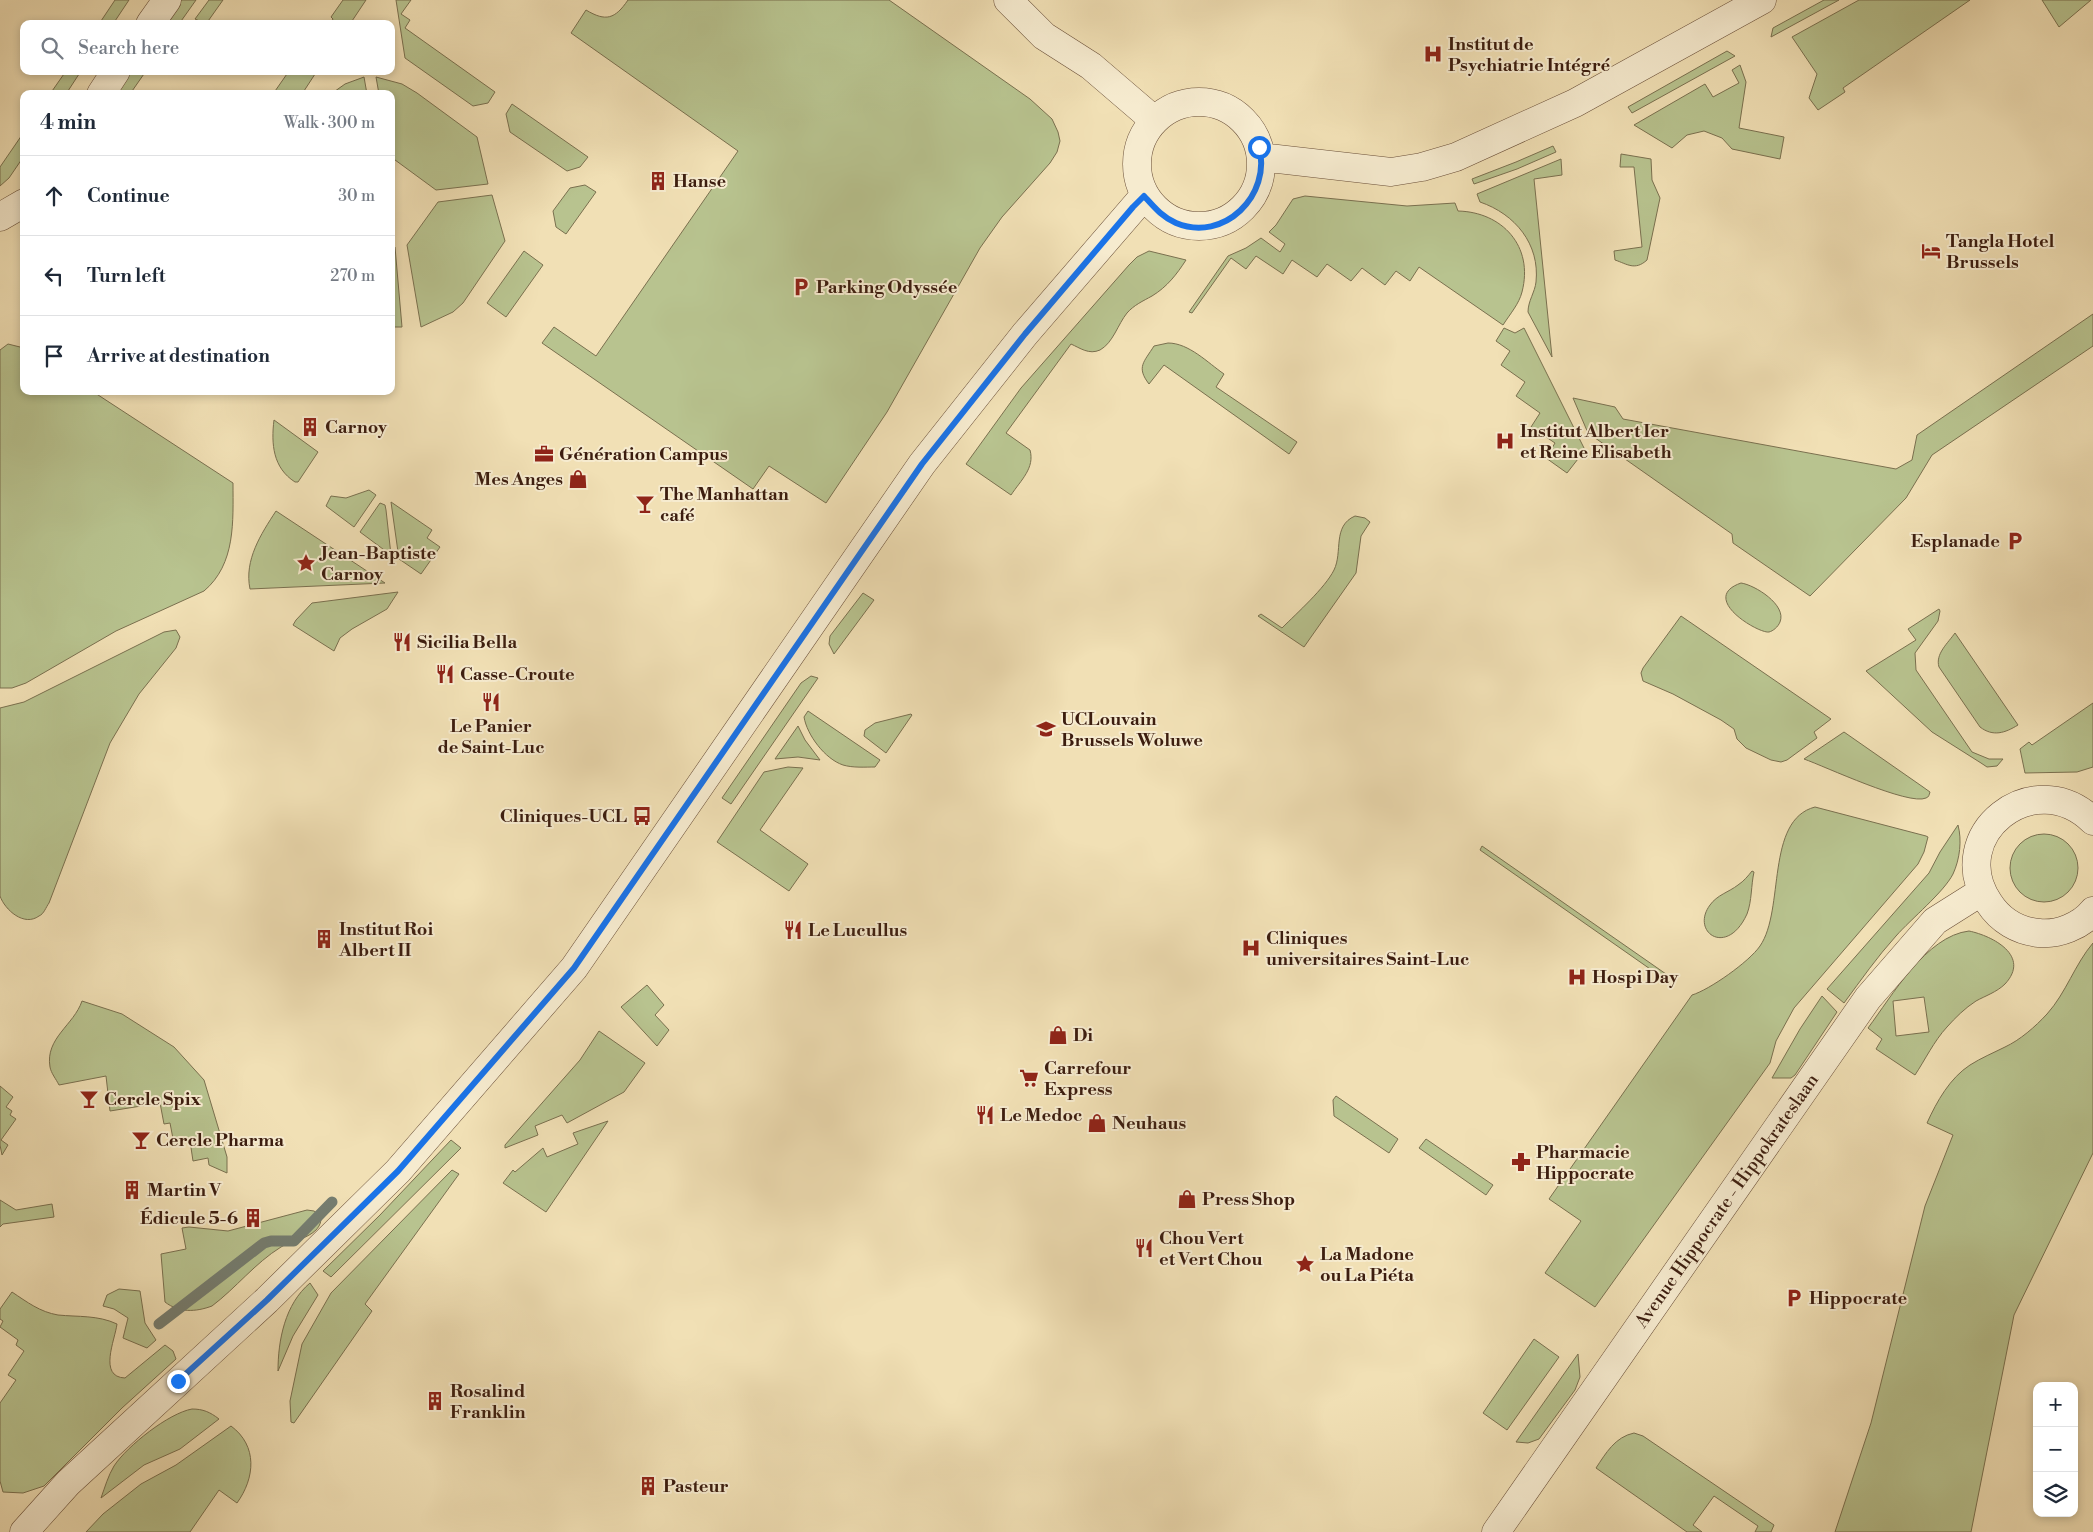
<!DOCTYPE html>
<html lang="en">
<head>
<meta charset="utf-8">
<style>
  body { margin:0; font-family:"Libre Bodoni",serif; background:#f2f2f3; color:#1f2937 }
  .controls { position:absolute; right:15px; bottom:15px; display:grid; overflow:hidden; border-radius:10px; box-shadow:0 2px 8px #0003 }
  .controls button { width:45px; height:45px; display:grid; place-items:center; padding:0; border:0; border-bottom:1px solid #e0e1e3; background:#fff; color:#1f2937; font:25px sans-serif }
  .stop { position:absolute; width:15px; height:15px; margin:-11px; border:4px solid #1a73e8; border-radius:50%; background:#fff }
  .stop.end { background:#1a73e8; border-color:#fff; box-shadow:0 1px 5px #0008 }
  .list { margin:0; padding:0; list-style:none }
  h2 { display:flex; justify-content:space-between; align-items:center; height:65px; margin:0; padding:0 20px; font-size:21px }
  h2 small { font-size:16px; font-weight:400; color:#747a83 }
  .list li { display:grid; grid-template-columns:32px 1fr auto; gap:15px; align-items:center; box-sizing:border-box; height:80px; padding:0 20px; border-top:1px solid #e0e1e3 }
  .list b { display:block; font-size:19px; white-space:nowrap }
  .list em { font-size:16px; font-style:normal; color:#747a83 }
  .icon { flex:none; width:28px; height:28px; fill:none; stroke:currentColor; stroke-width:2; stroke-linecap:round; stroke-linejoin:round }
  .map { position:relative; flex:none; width:2093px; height:1532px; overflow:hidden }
  .search { position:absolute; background:#fff; box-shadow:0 2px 8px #0003; left:20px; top:20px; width:375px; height:55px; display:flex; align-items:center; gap:12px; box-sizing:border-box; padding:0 18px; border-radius:10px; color:#747a83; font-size:19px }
  .panel { position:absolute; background:#fff; box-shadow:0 2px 8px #0003; left:20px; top:90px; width:375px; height:305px; border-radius:10px }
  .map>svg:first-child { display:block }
  .green { fill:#b8c38f; stroke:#7a704f; fill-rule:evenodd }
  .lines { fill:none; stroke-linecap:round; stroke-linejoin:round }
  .stream { stroke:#757d70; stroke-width:11 }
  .minor-casing { stroke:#694e38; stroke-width:29 }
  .tertiary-casing { stroke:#694e38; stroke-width:29 }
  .minor { stroke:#f6ebcf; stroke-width:28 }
  .tertiary { stroke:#f6ebcf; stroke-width:28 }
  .route { stroke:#1a73e8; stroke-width:6 }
  .labels { text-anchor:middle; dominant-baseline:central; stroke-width:4; stroke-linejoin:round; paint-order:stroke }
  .poi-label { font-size:18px; font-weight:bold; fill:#3c1d0f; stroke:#f6ebcf; text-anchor:start }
  .street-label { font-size:18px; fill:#3c1d0f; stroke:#f6ebcf }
</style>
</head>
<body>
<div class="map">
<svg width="2093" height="1532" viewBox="0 0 2093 1532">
  <rect width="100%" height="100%" fill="#f1e0b5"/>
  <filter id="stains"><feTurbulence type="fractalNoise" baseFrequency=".004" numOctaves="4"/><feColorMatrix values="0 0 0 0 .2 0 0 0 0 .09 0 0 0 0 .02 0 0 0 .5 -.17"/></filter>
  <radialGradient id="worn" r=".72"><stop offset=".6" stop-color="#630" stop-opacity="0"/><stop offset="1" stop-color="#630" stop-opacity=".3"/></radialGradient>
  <!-- green -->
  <path class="green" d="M 115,0 L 129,0 L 113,24 L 99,24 Z
    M 181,0 L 196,0 L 179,24 L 164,24 Z
    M 209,0 L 223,0 L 206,24 L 195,19 Z
    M 343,0 L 366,0 L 350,24 L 330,24 L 333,19 L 331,17 Z
    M 396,0 L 411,0 L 401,14 L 410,20 L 405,28 L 495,92 L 488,103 L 473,106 L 405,58 Z
    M 628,0 L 889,0 L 1030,99 L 1052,119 L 1058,132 L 1060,141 L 1057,152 L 1050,163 L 1002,217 L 980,248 L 887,412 L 826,503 L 769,466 L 753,489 L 542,343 L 554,327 L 596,356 L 738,151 L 571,33 L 586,10 C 606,22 615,19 628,0 Z
    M 1824,0 L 1839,0 L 1771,37 L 1773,28 Z
    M 1859,0 L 1970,0 L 1843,88 L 1845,92 L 1818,110 L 1809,98 L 1817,74 L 1792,37 Z
    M 2042,0 L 2091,0 L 2059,27 Z
    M 1727,51 L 1735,56 L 1632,113 L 1628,107 Z
    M 1740,65 L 1746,82 L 1739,128 L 1784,137 L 1780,159 L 1732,149 L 1722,138 L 1704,131 L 1687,135 L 1672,148 L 1634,125 L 1705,84 L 1713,97 L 1739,83 L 1732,70 Z
    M 66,71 L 81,71 L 66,94 L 50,94 Z
    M 131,71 L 146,71 L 130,94 L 116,94 Z
    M 289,71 L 317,71 L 302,94 L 273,94 Z
    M 364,77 L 367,94 L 331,94 L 345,84 Z
    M 376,77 L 402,84 L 417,93 L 477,137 L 488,184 L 436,190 L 391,157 L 391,94 L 379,94 Z
    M 512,104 L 588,157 L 580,167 L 567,171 L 510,132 L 506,114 Z
    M 24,132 L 24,156 L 9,178 L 0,186 L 0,167 Z
    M 1553,146 L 1556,152 L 1517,169 L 1474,184 L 1472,179 L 1516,162 Z
    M 1621,154 L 1651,159 L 1652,180 L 1660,198 L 1647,260 C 1635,271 1627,264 1615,260 L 1614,251 L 1642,247 L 1634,167 L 1620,167 Z
    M 1561,159 L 1562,175 L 1534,179 L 1552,357 L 1528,312 C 1528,301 1535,292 1536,282 C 1540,244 1515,214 1480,202 L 1477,194 Z
    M 585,185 L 596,192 L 566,234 L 556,227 L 553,211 L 570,188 Z
    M 492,195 L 505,241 L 463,303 L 453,312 L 421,327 L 407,245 L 438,202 Z
    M 1305,196 L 1407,206 L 1455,203 L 1458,211 C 1502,212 1534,246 1522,292 C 1519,304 1510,314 1503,325 L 1419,267 L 1410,281 L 1396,271 L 1385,285 L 1362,268 L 1351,281 L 1327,264 L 1317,277 L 1292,260 L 1283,274 L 1256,256 L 1246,269 L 1231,258 L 1192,313 L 1189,312 L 1228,256 L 1246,248 L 1261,238 L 1280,252 L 1285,244 L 1269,232 L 1276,225 L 1293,199 Z
    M 391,244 L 395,247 L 402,327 L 391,327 Z
    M 524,251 L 543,265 L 506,317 L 487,303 Z
    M 1149,251 L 1186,260 C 1177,274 1167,287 1152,296 C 1143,301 1134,305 1127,313 C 1118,324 1113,343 1100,350 C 1089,355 1080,348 1071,344 L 1006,433 L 1030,450 C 1035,468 1021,480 1011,495 L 966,464 L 1021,388 L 1129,265 L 1137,257 Z
    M 2093,314 L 2093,346 L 1932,455 L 1906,498 L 1810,596 L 1733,543 L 1732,534 L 1588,433 L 1573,398 L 1615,407 L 1623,419 L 1896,469 L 1912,460 L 1917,435 Z
    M 1504,328 L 1515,333 L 1524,328 L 1585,450 L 1567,473 L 1546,458 L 1555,443 L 1531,427 L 1540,413 L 1516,396 L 1525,382 L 1501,365 L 1510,351 L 1496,341 Z
    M 1168,343 C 1189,343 1208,363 1224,374 L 1216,387 L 1297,442 L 1289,454 L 1164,365 L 1149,384 C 1136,367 1144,362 1154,346 Z
    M 8,344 L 24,348 L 24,391 L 92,391 L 233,483 C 233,521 236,564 204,591 L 116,631 L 26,683 L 12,688 L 0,688 L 0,350 Z
    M 274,420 L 318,452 L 298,482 L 295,482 C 273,468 271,444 274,420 Z
    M 369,490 L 376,495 L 354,527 L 326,506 L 331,496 L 346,498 Z
    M 391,502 L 432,530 L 427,538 L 440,547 L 421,574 L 399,559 Z
    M 380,503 L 385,505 L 386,510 L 391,555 L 360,532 Z
    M 276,511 L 385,583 L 250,589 C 244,560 261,534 276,511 Z
    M 1355,516 L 1365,518 L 1370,522 L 1361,536 L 1356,573 L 1304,647 L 1258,616 L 1261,614 L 1282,628 C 1297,613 1325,588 1334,570 C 1343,552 1332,526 1355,516 Z
    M 1741,583 C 1755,585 1787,605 1780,622 C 1778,627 1773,631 1769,632 C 1759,634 1698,598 1741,583 Z
    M 398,592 L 387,609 L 352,629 L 340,638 L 334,651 L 293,625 L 296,620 L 312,603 Z
    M 863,593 L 874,600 L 834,654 L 829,644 L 830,636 Z
    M 1939,609 L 1940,611 L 1938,621 L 1915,653 L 1916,670 L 1972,752 L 1989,759 L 2003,759 L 1997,766 L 1987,767 L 1981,763 L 1932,732 L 1866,671 L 1916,640 L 1908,629 Z
    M 1681,616 L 1831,719 L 1814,732 L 1817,738 L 1787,760 L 1781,762 L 1771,760 L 1746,748 L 1737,739 L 1734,729 L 1721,720 L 1673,694 L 1643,681 L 1641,673 L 1643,668 Z
    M 176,630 L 180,637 L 176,648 L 139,694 L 110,743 L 49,903 C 46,907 44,914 39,916 C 24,927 5,910 0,896 L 0,708 L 24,702 L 164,632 Z
    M 1955,633 L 2018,725 C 2005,733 1993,737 1980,727 L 1939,667 C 1935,654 1948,643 1955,633 Z
    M 811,676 L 818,678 L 731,804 L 722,798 L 801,683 Z
    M 2093,703 L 2093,767 L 2077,772 L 2025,773 L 2020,749 L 2029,742 L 2032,745 Z
    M 808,711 L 880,760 L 875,767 C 865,767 853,768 843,765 C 825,759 807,735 804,717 Z
    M 911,714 L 912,715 L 886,753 L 864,736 L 865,730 L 875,723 Z
    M 798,726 L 805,740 L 820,760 L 798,757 L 775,759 Z
    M 1844,732 L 1923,787 L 1930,792 C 1929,795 1929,797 1926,798 C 1909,806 1824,766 1804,759 Z
    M 788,767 L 803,768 L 760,830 L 808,864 L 789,891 L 717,842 L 764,772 Z
    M 1815,807 L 1926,836 L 1928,837 L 1924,852 L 1918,864 L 1794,1008 L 1776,1041 L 1770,1063 L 1595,1307 L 1545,1273 L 1581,1221 L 1549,1199 L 1692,995 C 1709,990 1749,962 1760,946 C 1785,910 1765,820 1815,807 Z
    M 1958,825 C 1962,840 1960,859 1953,874 C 1944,892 1911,919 1896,936 C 1877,957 1861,980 1844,1003 L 1827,989 L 1929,873 L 1940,852 Z
    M2010 868a34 34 0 1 1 68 0a34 34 0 1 1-68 0Z
    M 1482,846 L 1666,974 L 1663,978 L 1480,850 Z
    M 1752,871 L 1754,872 C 1751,885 1752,901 1747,914 C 1727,958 1690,932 1710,905 C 1717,895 1729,892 1738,885 C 1744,881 1748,876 1752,871 Z
    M 1969,931 C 1993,936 2031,956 2005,984 C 1997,992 1985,996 1976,1001 C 1965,1008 1955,1018 1947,1027 C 1934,1041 1925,1060 1915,1075 L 1876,1049 L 1882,1039 L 1868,1028 C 1892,996 1926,936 1969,931 ZM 1924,997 L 1929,1032 L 1896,1036 L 1893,1001 Z
    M 2093,943 L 2093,1153 L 2014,1315 L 1971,1532 L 1835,1532 L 1871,1423 L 1925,1206 L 1953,1135 L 1927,1123 C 1937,1101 1950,1078 1970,1065 C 1981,1058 1993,1053 2005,1047 C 2020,1040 2035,1027 2047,1014 C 2066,993 2075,964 2093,943 Z
    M 647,985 L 664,1005 L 655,1015 L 669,1030 L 657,1046 L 621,1007 Z
    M 1822,996 L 1837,1012 L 1795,1075 L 1791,1078 L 1772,1078 L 1800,1029 Z
    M 82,1001 L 122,1014 L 174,1047 L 204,1080 L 227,1157 L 227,1173 L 209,1165 L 208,1158 L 193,1161 L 190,1141 L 174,1144 L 170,1123 L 164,1124 L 160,1103 L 110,1111 L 106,1076 L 59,1085 C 56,1079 51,1073 50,1067 C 45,1038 74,1025 82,1001 Z
    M 599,1031 L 645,1063 L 624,1092 L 567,1123 L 562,1115 L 535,1126 L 538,1135 L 505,1148 L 505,1145 L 580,1060 Z
    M 0,1086 L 13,1097 L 6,1107 L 12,1111 L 10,1115 L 16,1119 L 1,1140 L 8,1145 L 2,1155 L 0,1145 Z
    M 1336,1096 L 1398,1139 L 1389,1153 L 1334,1116 L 1333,1100 Z
    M 608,1121 L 546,1212 L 503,1183 L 513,1170 L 515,1172 L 543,1148 L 547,1157 L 578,1144 L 573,1133 Z
    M 1426,1139 L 1493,1185 L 1486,1195 L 1419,1148 Z
    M 451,1140 L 461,1148 L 331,1277 L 323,1271 L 380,1215 Z
    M 452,1170 L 459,1174 L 365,1304 L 372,1311 L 294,1423 L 291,1422 L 290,1401 L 302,1344 L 331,1293 Z
    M 0,1200 L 16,1210 L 52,1204 L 54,1217 L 3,1224 L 0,1227 Z
    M 307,1210 L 314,1211 L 321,1216 C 323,1237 292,1240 281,1247 C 255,1263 236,1288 212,1306 C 196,1312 179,1313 165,1302 L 161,1254 L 186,1249 L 182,1228 L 189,1227 L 228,1231 Z
    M 310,1283 L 318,1295 L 293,1336 L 278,1371 C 278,1340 285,1304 310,1283 Z
    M 119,1289 L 140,1291 L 145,1323 L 156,1340 L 147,1348 L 123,1338 L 128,1318 L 114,1309 L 103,1306 L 107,1295 Z
    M 12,1292 C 27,1302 40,1312 58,1315 C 78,1317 98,1315 117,1324 C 115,1340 98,1377 125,1378 L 165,1345 L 173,1351 L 176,1359 L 122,1408 L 44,1486 L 23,1493 L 3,1492 L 0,1481 L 0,1403 L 16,1380 L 8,1375 L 24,1351 L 16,1345 L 18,1340 L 0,1327 L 3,1321 L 0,1319 L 0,1309 Z
    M 1534,1339 L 1559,1357 L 1507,1430 L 1483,1413 Z
    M 1578,1354 L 1580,1377 L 1575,1390 L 1539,1439 L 1528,1443 L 1516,1442 Z
    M 192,1409 C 203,1409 210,1412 219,1419 L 180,1449 L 144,1465 L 101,1498 C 105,1487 108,1476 114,1466 C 127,1446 169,1413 192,1409 Z
    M 231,1426 C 258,1446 255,1478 237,1503 L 219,1490 L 190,1532 L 86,1532 L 103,1514 L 141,1484 L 176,1465 Z
    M 1634,1433 L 1643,1436 L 1774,1525 L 1771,1532 L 1755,1532 L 1758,1526 L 1714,1496 L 1693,1525 L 1702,1532 L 1687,1532 L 1596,1468 C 1606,1453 1615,1437 1634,1433 Z"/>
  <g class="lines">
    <!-- stream -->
    <path class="stream" d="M 159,1324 L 264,1243 L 271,1241 L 294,1241 L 332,1202"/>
    <!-- minor casing -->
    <g class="minor-casing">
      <path id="minor" d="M 1008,0 L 1044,36 L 1091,66 L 1154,120
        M 150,24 L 167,0
        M 101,94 L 116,71
        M1137 164a62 62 0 1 1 124 0a62 62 0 1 1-124 0Z
        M 1261,157 L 1391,172 L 1422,167 L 1456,157 L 1575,103 L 1762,0
        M 0,217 L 24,203
        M 24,1532 L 68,1483 L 267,1300 L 398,1171 L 574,968 L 922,464 L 1025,334 L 1144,196"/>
    </g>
    <!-- tertiary casing -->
    <g class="tertiary-casing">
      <path id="tertiary" d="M 2093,821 C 2034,763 1943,835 1989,903 C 2000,920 2018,931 2039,933 C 2058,935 2081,926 2093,911
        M 1496,1532 L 1868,998 L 1935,921 L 1981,892"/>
    </g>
    <!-- minor -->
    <use href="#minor" class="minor"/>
    <!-- tertiary -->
    <use href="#tertiary" class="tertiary"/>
  </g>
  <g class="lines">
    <!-- route -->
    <path class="route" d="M 178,1381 L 267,1300 L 398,1171 L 574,968 L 922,464 L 1025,334 L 1133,207 L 1144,196 C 1154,207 1162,217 1176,223 C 1224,243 1272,195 1259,147"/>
  </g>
  <!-- icons -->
  <defs>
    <g id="hospital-bare" transform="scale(1.5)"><path d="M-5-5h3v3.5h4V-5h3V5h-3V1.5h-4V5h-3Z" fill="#8f2418" stroke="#f6ebcf" stroke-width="2.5" paint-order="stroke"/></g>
    <g id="building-bare" transform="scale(1.5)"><path d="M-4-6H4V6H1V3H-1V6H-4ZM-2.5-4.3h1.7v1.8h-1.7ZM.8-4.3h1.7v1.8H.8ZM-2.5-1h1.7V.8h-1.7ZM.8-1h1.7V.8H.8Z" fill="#8f2418" stroke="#f6ebcf" stroke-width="2.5" paint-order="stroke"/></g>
    <g id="hotel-bare" transform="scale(1.5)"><path d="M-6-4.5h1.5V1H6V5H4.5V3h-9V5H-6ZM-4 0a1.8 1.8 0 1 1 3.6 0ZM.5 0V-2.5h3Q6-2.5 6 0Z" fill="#8f2418" stroke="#f6ebcf" stroke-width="2.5" paint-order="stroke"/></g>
    <g id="parking-bare" transform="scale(1.5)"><path d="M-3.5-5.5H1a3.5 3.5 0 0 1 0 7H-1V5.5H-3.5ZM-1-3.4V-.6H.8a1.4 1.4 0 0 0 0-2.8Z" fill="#8f2418" stroke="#f6ebcf" stroke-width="2.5" paint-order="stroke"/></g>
    <g id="office-bare" transform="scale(1.5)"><path d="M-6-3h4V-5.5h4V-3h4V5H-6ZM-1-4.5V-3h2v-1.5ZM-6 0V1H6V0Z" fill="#8f2418" stroke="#f6ebcf" stroke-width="2.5" paint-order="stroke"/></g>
    <g id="shop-bare" transform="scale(1.5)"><path d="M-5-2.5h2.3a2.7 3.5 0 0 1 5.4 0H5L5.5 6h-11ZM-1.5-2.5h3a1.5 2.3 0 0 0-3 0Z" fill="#8f2418" stroke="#f6ebcf" stroke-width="2.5" paint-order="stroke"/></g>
    <g id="bar-bare" transform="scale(1.5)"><path d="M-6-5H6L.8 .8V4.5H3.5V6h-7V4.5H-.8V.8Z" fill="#8f2418" stroke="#f6ebcf" stroke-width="2.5" paint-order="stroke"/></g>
    <g id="sight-bare" transform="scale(1.5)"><path d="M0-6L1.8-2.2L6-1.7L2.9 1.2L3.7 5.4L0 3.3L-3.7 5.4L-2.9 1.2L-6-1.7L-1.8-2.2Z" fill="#8f2418" stroke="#f6ebcf" stroke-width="2.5" paint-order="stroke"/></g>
    <g id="restaurant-bare" transform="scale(1.5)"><path d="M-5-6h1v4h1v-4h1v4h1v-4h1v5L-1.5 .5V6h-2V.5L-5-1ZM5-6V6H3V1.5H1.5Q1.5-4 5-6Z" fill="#8f2418" stroke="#f6ebcf" stroke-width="2.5" paint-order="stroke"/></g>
    <g id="university-bare" transform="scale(1.5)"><path d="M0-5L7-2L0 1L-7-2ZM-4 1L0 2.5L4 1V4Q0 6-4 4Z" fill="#8f2418" stroke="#f6ebcf" stroke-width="2.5" paint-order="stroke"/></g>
    <g id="bus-bare" transform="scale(1.5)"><path d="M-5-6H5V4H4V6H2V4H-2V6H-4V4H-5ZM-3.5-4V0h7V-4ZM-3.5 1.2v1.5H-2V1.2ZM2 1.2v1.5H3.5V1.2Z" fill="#8f2418" stroke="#f6ebcf" stroke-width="2.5" paint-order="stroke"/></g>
    <g id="supermarket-bare" transform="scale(1.5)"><path d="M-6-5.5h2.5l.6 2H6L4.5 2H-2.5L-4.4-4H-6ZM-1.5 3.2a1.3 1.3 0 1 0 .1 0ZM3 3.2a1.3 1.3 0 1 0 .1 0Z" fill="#8f2418" stroke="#f6ebcf" stroke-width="2.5" paint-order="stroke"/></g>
    <g id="pharmacy-bare" transform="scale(1.5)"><path d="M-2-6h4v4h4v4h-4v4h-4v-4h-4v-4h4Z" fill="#8f2418" stroke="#f6ebcf" stroke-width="2.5" paint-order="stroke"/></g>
  </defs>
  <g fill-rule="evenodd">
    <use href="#hospital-bare" x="1433" y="54"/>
    <use href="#building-bare" x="658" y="181"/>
    <use href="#hotel-bare" x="1931" y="251"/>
    <use href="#parking-bare" x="801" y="287"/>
    <use href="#building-bare" x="310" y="427"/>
    <use href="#hospital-bare" x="1505" y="441"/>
    <use href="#office-bare" x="544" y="454"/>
    <use href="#shop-bare" x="578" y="479"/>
    <use href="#bar-bare" x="645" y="504"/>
    <use href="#parking-bare" x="2015" y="541"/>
    <use href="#sight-bare" x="306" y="563"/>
    <use href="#restaurant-bare" x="402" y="642"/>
    <use href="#restaurant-bare" x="445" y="674"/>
    <use href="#restaurant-bare" x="491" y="702"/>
    <use href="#university-bare" x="1046" y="729"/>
    <use href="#bus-bare" x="642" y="816"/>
    <use href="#restaurant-bare" x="793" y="930"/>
    <use href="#building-bare" x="324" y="939"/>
    <use href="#hospital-bare" x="1251" y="948"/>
    <use href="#hospital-bare" x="1577" y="977"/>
    <use href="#shop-bare" x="1058" y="1035"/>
    <use href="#supermarket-bare" x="1029" y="1078"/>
    <use href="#bar-bare" x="89" y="1099"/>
    <use href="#restaurant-bare" x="985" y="1115"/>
    <use href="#shop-bare" x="1097" y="1123"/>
    <use href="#bar-bare" x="141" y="1140"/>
    <use href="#pharmacy-bare" x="1521" y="1162"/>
    <use href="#building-bare" x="132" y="1190"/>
    <use href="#shop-bare" x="1187" y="1199"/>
    <use href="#building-bare" x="253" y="1218"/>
    <use href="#restaurant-bare" x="1144" y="1248"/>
    <use href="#sight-bare" x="1305" y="1264"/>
    <use href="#parking-bare" x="1794" y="1298"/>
    <use href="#building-bare" x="435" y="1401"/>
    <use href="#building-bare" x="648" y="1486"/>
  </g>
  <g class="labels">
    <!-- poi labels -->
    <g class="poi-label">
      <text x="1448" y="44">Institut de<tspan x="1448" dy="21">Psychiatrie Intégré</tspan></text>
      <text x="673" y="181">Hanse</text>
      <text x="1946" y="241">Tangla Hotel<tspan x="1946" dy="21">Brussels</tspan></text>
      <text x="816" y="287">Parking Odyssée</text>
      <text x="325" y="427">Carnoy</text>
      <text x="1520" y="431">Institut Albert Ier<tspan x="1520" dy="21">et Reine Elisabeth</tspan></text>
      <text x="559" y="454">Génération Campus</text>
      <text x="563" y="479" text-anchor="end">Mes Anges</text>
      <text x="660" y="494">The Manhattan<tspan x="660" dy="21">café</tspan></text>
      <text x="2000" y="541" text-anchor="end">Esplanade</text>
      <text x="321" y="553">Jean-Baptiste<tspan x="321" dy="21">Carnoy</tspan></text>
      <text x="417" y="642">Sicilia Bella</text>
      <text x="460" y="674">Casse-Croute</text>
      <text x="1061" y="719">UCLouvain<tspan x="1061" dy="21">Brussels Woluwe</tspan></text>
      <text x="491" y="726" text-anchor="middle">Le Panier<tspan x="491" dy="21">de Saint-Luc</tspan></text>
      <text x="627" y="816" text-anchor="end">Cliniques-UCL</text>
      <text x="339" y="929">Institut Roi<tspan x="339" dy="21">Albert II</tspan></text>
      <text x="808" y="930">Le Lucullus</text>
      <text x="1266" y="938">Cliniques<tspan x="1266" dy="21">universitaires Saint-Luc</tspan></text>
      <text x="1592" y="977">Hospi Day</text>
      <text x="1073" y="1035">Di</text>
      <text x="1044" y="1068">Carrefour<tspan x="1044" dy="21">Express</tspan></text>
      <text x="104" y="1099">Cercle Spix</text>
      <text x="1000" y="1115">Le Medoc</text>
      <text x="1112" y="1123">Neuhaus</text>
      <text x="156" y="1140">Cercle Pharma</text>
      <text x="1536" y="1152">Pharmacie<tspan x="1536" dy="21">Hippocrate</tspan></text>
      <text x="147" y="1190">Martin V</text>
      <text x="1202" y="1199">Press Shop</text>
      <text x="238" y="1218" text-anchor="end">Édicule 5-6</text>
      <text x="1159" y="1238">Chou Vert<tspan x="1159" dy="21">et Vert Chou</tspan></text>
      <text x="1320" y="1254">La Madone<tspan x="1320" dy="21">ou La Piéta</tspan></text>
      <text x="1809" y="1298">Hippocrate</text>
      <text x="450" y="1391">Rosalind<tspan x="450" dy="21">Franklin</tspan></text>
      <text x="663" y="1486">Pasteur</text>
    </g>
    <!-- street labels -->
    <g class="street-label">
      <text transform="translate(1727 1201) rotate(-55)">Avenue Hippocrate - Hippokrateslaan</text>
    </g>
  </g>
  <rect width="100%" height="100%" filter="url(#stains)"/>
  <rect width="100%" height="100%" fill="url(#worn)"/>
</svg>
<div class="controls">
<button>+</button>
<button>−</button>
<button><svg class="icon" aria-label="layers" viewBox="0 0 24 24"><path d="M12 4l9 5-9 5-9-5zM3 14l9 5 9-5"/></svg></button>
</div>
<div class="stop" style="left:1259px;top:147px"></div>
<div class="stop end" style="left:178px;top:1381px"></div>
<div class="search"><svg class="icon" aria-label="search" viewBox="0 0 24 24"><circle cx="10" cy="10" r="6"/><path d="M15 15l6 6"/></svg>Search here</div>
<section class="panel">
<h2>4 min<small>Walk · 300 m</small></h2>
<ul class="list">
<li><svg class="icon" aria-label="ahead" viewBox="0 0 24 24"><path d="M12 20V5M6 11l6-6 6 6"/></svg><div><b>Continue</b></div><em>30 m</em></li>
<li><svg class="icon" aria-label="left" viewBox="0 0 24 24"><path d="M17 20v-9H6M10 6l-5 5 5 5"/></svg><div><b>Turn left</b></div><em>270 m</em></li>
<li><svg class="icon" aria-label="arrive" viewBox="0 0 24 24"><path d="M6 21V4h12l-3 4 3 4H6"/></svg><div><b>Arrive at destination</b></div></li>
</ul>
</section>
</div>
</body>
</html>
